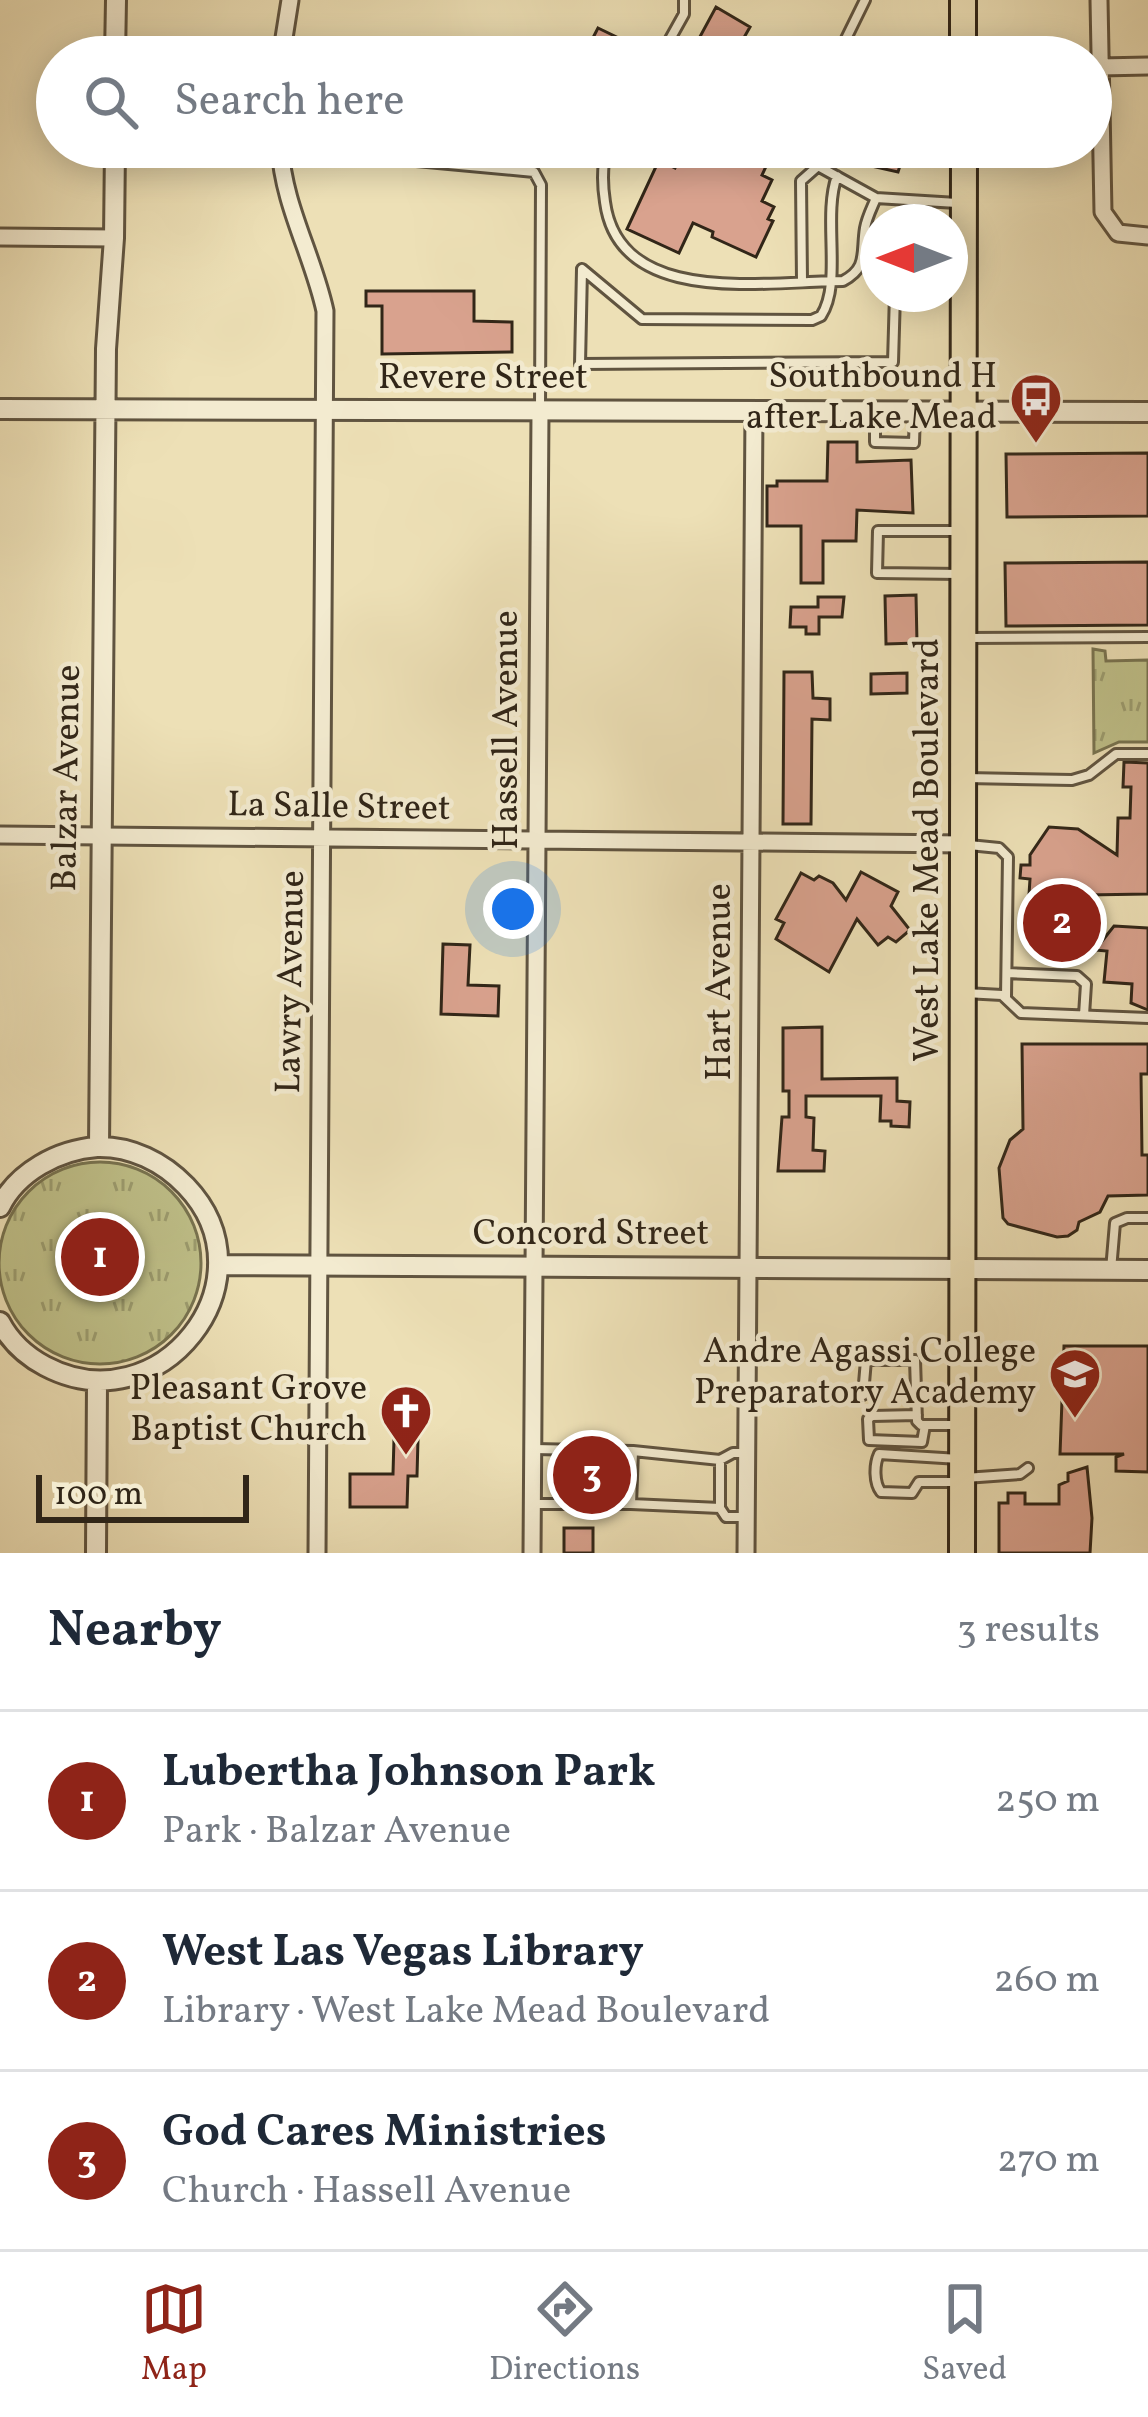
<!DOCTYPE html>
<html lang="en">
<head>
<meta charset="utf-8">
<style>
  body { margin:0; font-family:Vollkorn,serif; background:#f6f6f7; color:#1f2937 }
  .compass { position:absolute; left:860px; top:204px; width:108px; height:108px; border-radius:50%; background:#fff; box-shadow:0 6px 30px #0003; rotate:270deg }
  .scale { position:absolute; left:36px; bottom:30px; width:213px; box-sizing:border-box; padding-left:12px; border:6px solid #312618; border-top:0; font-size:33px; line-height:42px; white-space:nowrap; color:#312618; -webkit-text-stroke:9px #f3ebd0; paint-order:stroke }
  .you { position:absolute; left:513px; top:909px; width:42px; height:42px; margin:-30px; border:9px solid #fff; border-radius:50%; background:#1a73e8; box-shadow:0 0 0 18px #1a73e833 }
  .badge { display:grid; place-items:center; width:78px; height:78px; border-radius:50%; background:#8f2418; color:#fff; font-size:39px; font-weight:700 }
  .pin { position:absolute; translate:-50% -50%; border:6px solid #fff; box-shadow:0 3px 12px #0006 }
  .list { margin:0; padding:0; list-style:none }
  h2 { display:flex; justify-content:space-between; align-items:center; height:156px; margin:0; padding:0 48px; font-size:51px }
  h2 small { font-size:39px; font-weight:400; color:#747a83 }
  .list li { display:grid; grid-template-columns:78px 1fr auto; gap:36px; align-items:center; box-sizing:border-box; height:180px; padding:0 48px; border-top:3px solid #e0e1e3 }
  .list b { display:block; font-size:45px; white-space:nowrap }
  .list p { margin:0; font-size:39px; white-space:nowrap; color:#747a83 }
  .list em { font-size:39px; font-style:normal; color:#747a83 }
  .icon { flex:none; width:66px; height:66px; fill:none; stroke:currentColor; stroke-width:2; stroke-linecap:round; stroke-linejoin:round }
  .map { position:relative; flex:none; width:1148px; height:1553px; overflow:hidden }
  .search { position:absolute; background:#fff; box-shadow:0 6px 30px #0003; left:36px; right:36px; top:36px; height:132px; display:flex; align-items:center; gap:30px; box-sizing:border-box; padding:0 42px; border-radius:66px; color:#747a83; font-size:45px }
  .sheet { height:696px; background:#fff }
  nav { display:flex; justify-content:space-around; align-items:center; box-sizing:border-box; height:168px; border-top:3px solid #e0e1e3; background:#fff; font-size:33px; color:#747a83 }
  nav a { display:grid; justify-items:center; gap:6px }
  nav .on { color:#8f2418 }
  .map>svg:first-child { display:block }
  .grass { fill:url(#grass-tufts); stroke:#787350; stroke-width:3 }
  .building { fill:#d9a28e; stroke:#312618; stroke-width:3 }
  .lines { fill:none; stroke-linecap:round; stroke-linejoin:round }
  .service-casing { stroke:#605440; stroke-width:14 }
  .minor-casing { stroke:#605440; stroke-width:21 }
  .tertiary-casing { stroke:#605440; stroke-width:24 }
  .primary-casing { stroke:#312618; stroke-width:30 }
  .service { stroke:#f3ebd0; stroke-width:8 }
  .minor { stroke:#f3ebd0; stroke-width:15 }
  .tertiary { stroke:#f3ebd0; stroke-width:18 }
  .primary { stroke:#ede0b6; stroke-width:24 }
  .labels { text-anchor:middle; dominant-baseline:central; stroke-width:9; stroke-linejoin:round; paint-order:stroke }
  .poi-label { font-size:36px; fill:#312618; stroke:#f3ebd0; text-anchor:end }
  .street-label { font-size:36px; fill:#312618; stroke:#f3ebd0 }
</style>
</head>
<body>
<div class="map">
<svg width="1148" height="1553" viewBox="0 0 1148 1553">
  <defs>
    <pattern id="grass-tufts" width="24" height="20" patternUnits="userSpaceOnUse" patternTransform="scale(3)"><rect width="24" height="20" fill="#bfc089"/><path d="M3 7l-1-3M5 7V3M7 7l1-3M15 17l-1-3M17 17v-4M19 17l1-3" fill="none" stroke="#9c9c6f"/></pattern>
  </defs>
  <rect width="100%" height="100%" fill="#ede0b6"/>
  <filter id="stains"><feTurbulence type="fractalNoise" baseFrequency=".00167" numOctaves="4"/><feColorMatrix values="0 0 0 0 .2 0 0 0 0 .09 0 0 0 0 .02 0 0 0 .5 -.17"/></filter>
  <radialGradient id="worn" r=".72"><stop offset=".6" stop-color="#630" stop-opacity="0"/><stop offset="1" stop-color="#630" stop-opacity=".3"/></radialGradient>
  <!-- grass -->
  <path class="grass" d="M 1093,649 L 1105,651 L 1106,661 L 1148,660 L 1148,742 L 1119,742 L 1094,753 Z
    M-1 1263a101 101 0 1 1 202 0a101 101 0 1 1-202 0Z"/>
  <!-- building -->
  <path class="building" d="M 716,7 L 750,27 L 742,41 L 776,57 L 689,57 Z
    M 598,28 L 633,45 L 627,57 L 583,57 Z
    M 685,147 L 775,147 L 762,175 L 772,180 L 762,201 L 774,207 L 768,219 L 773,221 L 756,257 L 712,237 L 713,232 L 693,223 L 679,253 L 627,229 L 659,160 L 675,168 Z
    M 848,147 L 906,147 L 898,172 L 844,160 Z
    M 366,291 L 474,291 L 474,321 L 512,322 L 512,352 L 382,354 L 382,306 L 366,306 Z
    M 828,442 L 857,442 L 857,462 L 911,460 L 913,513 L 857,510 L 856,541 L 823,541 L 823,583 L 801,583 L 801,526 L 767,526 L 767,486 L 777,486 L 777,481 L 827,481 Z
    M 1148,453 L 1148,516 L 1007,517 L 1006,454 Z
    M 1148,562 L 1148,625 L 1006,626 L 1005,563 Z
    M 916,595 L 917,643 L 886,644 L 885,596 Z
    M 818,597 L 844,597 L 842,617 L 819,617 L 819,634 L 806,634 L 806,627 L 790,627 L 791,607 L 818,607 Z
    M 784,672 L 812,672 L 813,698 L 830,699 L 830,720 L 812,719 L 811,824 L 783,824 Z
    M 907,673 L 907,693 L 871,694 L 871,674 Z
    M 1124,762 L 1148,763 L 1148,894 L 1086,895 L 1084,919 L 1097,920 L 1095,950 L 1031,950 L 1025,939 L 1026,915 L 1045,906 L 1029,895 L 1030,879 L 1020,878 L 1021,865 L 1030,865 L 1030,855 L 1049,827 L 1078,829 L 1117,855 L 1118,818 L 1130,818 L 1131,787 L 1123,787 Z
    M 861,872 L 898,892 L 891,906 L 910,930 L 896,942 L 888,937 L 878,945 L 857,919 L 829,972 L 776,939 L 784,923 L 776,919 L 801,873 L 814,880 L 819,876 L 833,883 L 846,900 Z
    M 1114,926 L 1148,928 L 1148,1010 L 1131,1003 L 1132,984 L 1104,982 L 1107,951 L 1095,950 Z
    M 443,944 L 470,945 L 468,985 L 499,986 L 498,1016 L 441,1014 Z
    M 822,1027 L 822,1079 L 897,1078 L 897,1101 L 910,1102 L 909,1127 L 891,1126 L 891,1121 L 880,1121 L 881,1096 L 806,1096 L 806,1117 L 814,1118 L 813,1150 L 825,1151 L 824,1171 L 778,1171 L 782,1117 L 789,1117 L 789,1091 L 783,1091 L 783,1028 Z
    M 1022,1044 L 1148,1044 L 1148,1074 L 1141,1074 L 1142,1155 L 1148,1155 L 1148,1195 L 1108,1196 L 1100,1212 L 1079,1222 L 1077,1230 L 1068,1236 L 1057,1237 L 1008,1224 L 1003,1218 L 999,1168 L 1010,1140 L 1023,1129 Z
    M 1064,1346 L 1148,1346 L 1148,1472 L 1116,1471 L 1116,1457 L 1124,1454 L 1060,1454 Z
    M 394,1439 L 418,1439 L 417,1476 L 408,1476 L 407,1507 L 350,1507 L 350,1474 L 393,1474 Z
    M 564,1458 L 624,1461 L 622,1495 L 608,1495 L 609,1485 L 565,1483 L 561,1470 Z
    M 1087,1467 L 1092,1518 L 1090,1553 L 999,1553 L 999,1503 L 1008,1503 L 1008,1493 L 1025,1493 L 1025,1504 L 1059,1504 L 1059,1485 L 1068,1481 L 1068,1473 Z
    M 564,1528 L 593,1528 L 593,1553 L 564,1553 Z"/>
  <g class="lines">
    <!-- service casing -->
    <g class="service-casing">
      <path id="service" d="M 660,57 L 684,14 L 684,0
        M 837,57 L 865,0
        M 326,147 L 373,157 L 534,172 L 541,185 L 540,410
        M 607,147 C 602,165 602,183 605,202 C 619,308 766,281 843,281 C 868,268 861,253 865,228 C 867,217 872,208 876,198 L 957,203
        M 821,147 L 818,166 L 876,198
        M 837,176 C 822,217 843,283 821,316 L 812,320 L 642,319 L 582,269 L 580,364 L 893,362 L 895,294
        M 864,243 L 878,244
        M 802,281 L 801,181 L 818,166
        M 875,413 L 875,442 L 914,443 L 915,412
        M 958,531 L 878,531 L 877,573 L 961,574
        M 967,638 L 1148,637
        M 966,778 L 1072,780 L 1089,775 L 1116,754 L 1148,754
        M 969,845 L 999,848 L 1008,857 L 1006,997
        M 1007,973 L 1077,976 L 1086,984 L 1084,1015
        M 965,993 L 1002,995 L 1021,1013 L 1148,1018
        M 1111,1270 L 1115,1223 L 1127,1218 L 1148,1218
        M 863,1395 L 866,1360 L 915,1360 L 917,1421 L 921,1425 L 955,1425
        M 917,1415 L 872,1416 L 868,1419 L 869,1440 L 922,1442 L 925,1425
        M 534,1449 L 633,1451 L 631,1504 L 534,1504
        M 720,1460 L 733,1453 L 746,1453
        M 965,1478 L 1020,1474 L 1028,1468
        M 955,1482 L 919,1482 L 912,1493 L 881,1492 C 874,1483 874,1465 879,1454 L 959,1459
        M 631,1504 L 720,1508 L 720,1460 L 633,1451
        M 720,1508 L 726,1517 L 745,1517"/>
    </g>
    <!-- minor casing -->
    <g class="minor-casing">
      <path id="minor" d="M 1099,0 L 1103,212 L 1118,233 L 1148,236
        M 281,57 L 290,0
        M 1100,67 L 1148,66
        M 280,147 C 283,205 313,255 325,311 L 317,1553
        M 0,237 L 114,238
        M 0,835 L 965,844
        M 532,1553 L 540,412
        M 746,1553 L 754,411"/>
    </g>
    <!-- tertiary casing -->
    <g class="tertiary-casing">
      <path id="tertiary" d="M 115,57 L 116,0
        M 0,409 L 1148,412
        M 99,1147 L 106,349 L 114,238 L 115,147
        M 0,1207 C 17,1172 58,1150 97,1147 C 131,1146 163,1162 186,1186 C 276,1280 160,1427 45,1366 C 26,1356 10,1341 0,1322
        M 218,1265 L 1148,1270
        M 96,1553 L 97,1382"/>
    </g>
    <!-- primary casing -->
    <g class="primary-casing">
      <path id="primary" d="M 963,0 L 963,57
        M 962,1553 L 964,147"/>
    </g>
    <!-- service -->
    <use href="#service" class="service"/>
    <!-- minor -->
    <use href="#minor" class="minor"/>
    <!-- tertiary -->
    <use href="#tertiary" class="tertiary"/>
    <!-- primary -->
    <use href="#primary" class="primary"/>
  </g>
  <!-- icons -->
  <defs>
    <g id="bus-pin" transform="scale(2.7)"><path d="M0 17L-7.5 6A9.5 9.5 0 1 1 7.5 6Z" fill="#8f2418" stroke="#f3ebd0"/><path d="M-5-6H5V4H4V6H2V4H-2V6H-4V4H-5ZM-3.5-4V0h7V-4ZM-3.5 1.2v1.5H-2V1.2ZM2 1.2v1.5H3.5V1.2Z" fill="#fff"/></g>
    <g id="school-pin" transform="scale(2.7)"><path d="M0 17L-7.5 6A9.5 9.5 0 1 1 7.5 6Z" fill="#8f2418" stroke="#f3ebd0"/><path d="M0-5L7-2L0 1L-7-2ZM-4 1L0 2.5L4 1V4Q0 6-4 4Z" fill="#fff"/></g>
    <g id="church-pin" transform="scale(2.7)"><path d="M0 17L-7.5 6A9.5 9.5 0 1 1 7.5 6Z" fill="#8f2418" stroke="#f3ebd0"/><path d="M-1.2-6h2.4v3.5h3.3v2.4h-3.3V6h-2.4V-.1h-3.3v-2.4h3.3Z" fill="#fff"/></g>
  </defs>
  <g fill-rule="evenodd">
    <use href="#bus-pin" x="1036" y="399"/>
    <use href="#school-pin" x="1075" y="1374"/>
    <use href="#church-pin" x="406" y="1411"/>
  </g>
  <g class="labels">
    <!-- poi labels -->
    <g class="poi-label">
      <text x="997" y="378">Southbound H<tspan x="997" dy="41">after Lake Mead</tspan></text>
      <text x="1036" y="1353">Andre Agassi College<tspan x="1036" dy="41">Preparatory Academy</tspan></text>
      <text x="367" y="1390">Pleasant Grove<tspan x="367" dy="41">Baptist Church</tspan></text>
    </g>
    <!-- street labels -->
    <g class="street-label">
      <text x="483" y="379">Revere Street</text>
      <text transform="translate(508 730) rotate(-90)">Hassell Avenue</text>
      <text transform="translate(68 778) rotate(-89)">Balzar Avenue</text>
      <text transform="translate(339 808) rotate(1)">La Salle Street</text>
      <text transform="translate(929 850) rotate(-90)">West Lake Mead Boulevard</text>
      <text transform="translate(292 982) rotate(-89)">Lawry Avenue</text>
      <text transform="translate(721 982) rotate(-90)">Hart Avenue</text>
      <text x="591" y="1235">Concord Street</text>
    </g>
  </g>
  <rect width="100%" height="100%" filter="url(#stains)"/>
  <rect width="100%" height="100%" fill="url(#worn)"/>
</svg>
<svg class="compass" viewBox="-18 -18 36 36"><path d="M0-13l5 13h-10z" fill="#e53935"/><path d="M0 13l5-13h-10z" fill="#747a83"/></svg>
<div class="scale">100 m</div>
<div class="you"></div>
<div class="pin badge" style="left:100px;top:1257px">1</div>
<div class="pin badge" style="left:1062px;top:923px">2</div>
<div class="pin badge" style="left:592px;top:1475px">3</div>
<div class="search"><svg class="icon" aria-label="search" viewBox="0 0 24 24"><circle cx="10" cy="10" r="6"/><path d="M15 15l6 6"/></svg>Search here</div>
</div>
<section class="sheet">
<h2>Nearby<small>3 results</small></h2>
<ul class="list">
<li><span class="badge">1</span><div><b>Lubertha Johnson Park</b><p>Park · Balzar Avenue</p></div><em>250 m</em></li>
<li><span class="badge">2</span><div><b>West Las Vegas Library</b><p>Library · West Lake Mead Boulevard</p></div><em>260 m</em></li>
<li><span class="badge">3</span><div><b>God Cares Ministries</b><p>Church · Hassell Avenue</p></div><em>270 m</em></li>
</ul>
</section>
<nav>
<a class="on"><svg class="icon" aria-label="map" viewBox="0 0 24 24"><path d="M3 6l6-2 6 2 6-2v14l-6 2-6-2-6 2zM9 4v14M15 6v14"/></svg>Map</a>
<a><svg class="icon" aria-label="directions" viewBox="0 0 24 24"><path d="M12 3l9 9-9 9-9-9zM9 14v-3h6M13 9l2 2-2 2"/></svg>Directions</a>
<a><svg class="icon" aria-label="saved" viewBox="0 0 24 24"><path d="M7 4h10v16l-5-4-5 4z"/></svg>Saved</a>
</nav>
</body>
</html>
